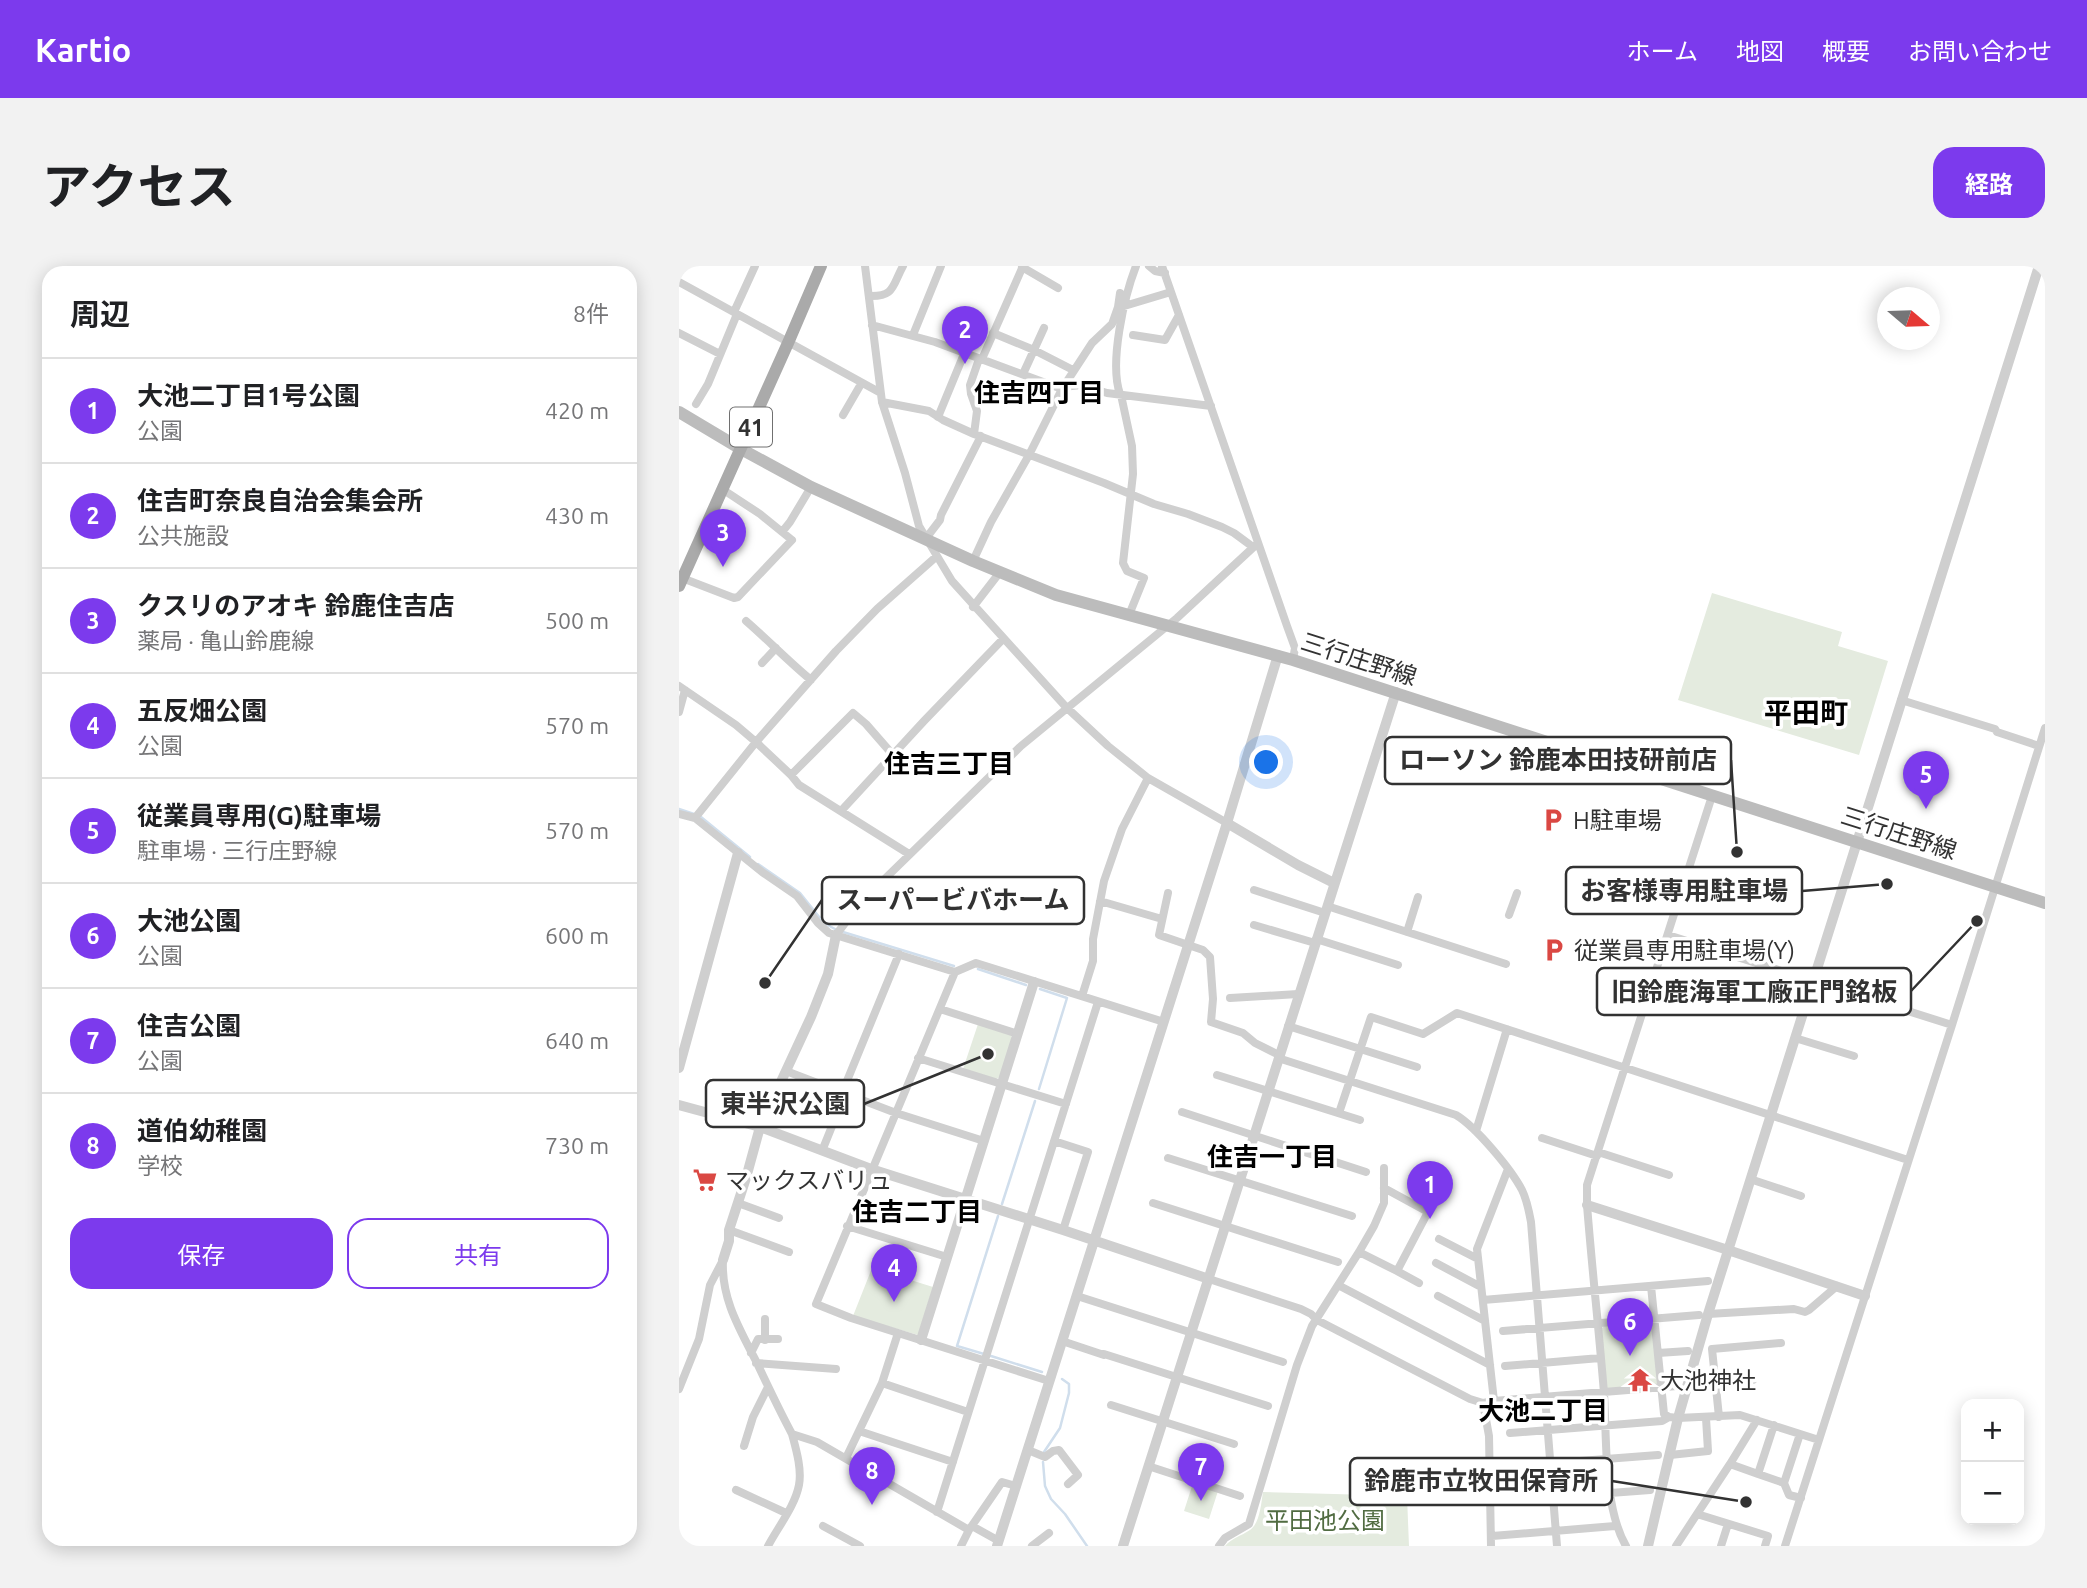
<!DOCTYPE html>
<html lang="ja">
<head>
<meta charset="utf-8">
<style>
  body { margin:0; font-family:Ubuntu,"Noto Sans JP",sans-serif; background:#f2f2f2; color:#202124 }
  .controls { position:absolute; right:21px; bottom:21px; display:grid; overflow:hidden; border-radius:14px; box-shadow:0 4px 18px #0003 }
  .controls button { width:63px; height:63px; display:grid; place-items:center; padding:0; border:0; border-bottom:2px solid #e0e0e0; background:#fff; color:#202124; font:35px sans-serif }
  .compass { position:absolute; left:1198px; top:21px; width:63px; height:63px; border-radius:50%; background:#fff; box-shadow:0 4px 18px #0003; rotate:109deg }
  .you { position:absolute; left:588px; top:497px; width:24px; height:24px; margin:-18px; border:5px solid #fff; border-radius:50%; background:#1a73e8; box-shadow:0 0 0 10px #1a73e833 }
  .badge { display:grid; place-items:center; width:46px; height:46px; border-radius:50%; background:#7c3aed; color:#fff; font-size:23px; font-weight:700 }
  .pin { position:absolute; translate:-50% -58px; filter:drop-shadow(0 2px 4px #0008) }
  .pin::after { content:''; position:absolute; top:37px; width:24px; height:21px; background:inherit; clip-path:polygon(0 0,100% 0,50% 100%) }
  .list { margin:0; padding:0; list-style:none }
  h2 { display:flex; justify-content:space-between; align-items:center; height:91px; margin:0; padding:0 28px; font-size:30px }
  h2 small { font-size:23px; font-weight:400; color:#757577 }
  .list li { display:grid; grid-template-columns:46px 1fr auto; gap:21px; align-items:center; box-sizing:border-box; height:105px; padding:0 28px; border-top:2px solid #e0e0e0 }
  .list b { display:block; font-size:26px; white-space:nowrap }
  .list p { margin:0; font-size:23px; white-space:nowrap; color:#757577 }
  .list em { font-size:23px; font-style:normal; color:#757577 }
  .actions { display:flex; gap:14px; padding:21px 28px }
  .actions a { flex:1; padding:16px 0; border:2px solid #7c3aed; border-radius:21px; text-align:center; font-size:24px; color:#7c3aed }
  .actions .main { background:#7c3aed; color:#fff }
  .map { position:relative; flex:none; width:1366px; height:1280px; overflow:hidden; border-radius:21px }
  header { display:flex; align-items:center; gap:42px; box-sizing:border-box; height:98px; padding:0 35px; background:#7c3aed; color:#fff }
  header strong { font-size:33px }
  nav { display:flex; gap:38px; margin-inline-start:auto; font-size:24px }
  .intro { display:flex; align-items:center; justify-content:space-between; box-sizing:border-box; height:168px; padding:0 42px }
  h1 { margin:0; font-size:49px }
  .button { padding:18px 32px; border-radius:21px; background:#7c3aed; color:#fff; font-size:24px; font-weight:700 }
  main { display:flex; gap:42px; padding:0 42px }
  aside { flex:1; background:#fff; border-radius:21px; box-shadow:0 4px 18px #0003 }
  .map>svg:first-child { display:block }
  .green { fill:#e4ebdf }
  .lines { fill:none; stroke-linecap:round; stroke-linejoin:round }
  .stream { stroke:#d0deec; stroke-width:2.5 }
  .minor { stroke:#cfcfcf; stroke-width:8 }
  .tertiary { stroke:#cfcfcf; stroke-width:10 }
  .secondary { stroke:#bcbcbc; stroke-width:12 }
  .primary { stroke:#aaa; stroke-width:12 }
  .labels { text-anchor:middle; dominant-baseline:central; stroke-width:7; stroke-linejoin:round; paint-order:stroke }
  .shield { fill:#fff; stroke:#707070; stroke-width:2 }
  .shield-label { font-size:23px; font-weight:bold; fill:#323232 }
  .street-label { font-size:24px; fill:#323232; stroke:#fff }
  .poi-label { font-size:24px; fill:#323232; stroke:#fff; text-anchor:start }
  .park-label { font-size:24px; fill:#516c42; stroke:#fff }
  .neighbourhood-label { font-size:26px; font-weight:bold; fill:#000; stroke:#fff }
  .quarter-label { font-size:28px; font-weight:bold; fill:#000; stroke:#fff }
  .leader { fill:none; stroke:#323232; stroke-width:2.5 }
  .callout-dot { fill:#323232; stroke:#fff; stroke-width:2.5 }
  .callout { fill:#fff; stroke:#323232; stroke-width:2.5 }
  .callout-label { font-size:26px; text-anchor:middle; font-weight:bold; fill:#323232 }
</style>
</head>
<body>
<header>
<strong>Kartio</strong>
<nav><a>ホーム</a><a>地図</a><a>概要</a><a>お問い合わせ</a></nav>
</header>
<div class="intro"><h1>アクセス</h1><a class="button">経路</a></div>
<main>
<aside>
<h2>周辺<small>8件</small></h2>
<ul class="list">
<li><span class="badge">1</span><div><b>大池二丁目1号公園</b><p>公園</p></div><em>420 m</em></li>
<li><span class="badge">2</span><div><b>住吉町奈良自治会集会所</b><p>公共施設</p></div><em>430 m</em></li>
<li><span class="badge">3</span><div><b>クスリのアオキ 鈴鹿住吉店</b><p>薬局 · 亀山鈴鹿線</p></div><em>500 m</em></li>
<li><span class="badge">4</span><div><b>五反畑公園</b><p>公園</p></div><em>570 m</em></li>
<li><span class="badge">5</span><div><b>従業員専用(G)駐車場</b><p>駐車場 · 三行庄野線</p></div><em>570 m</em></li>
<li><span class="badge">6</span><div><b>大池公園</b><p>公園</p></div><em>600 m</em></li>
<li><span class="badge">7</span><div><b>住吉公園</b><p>公園</p></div><em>640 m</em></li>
<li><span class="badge">8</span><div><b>道伯幼稚園</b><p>学校</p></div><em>730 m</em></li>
</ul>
<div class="actions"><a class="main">保存</a><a>共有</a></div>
</aside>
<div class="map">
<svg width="1366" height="1280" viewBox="0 0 1366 1280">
  <rect width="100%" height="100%" fill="#fff"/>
  <!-- green -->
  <path class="green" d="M 1033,327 L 1163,366 L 1159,380 L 1209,395 L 1180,489 L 999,434 Z
    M 299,758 L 332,769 L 333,773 L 321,811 L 317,813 L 284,803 Z
    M 193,1002 L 254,1021 L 239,1069 L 174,1050 Z
    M 971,1055 L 974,1057 L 980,1118 L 927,1124 L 922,1063 L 925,1060 Z
    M 514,1217 L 539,1225 L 530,1253 L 505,1245 Z
    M 584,1226 L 728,1230 L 730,1280 L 546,1280 C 553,1272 562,1270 571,1264 C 581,1257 582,1238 584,1226 Z"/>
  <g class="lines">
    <!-- stream -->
    <path class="stream" d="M 0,543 L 15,548
      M 22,551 L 71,591
      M 79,598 L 121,627 L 145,657 L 156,663
      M 164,666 L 275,700
      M 299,703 L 347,719
      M 360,823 L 388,732 L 361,723
      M 323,938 L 356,835
      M 305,1088 L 278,1080 L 319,950
      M 312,1090 L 363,1106
      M 365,1186 L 381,1162 L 390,1127 L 390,1118 L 383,1113
      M 364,1196 L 366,1220 L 372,1233 L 386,1248 L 408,1280"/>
    <!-- minor -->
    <path class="minor" d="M 186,0 L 203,136 L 226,207 L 240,260 L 273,315 L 387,441 L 429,480 L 469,512 L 548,557
      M 470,0 L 476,5 L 486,7
      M 483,0 L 608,360 L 616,382 L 614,394
      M 343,1 L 379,22
      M 0,16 L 200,126
      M 190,30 C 216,31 213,20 224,0
      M 442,41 L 492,26
      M 55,46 L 76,0
      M 193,59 L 256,76 L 383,123
      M 0,67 L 41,88
      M 314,67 L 355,84 L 394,104
      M 234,69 L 262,0
      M 454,69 L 486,74 L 500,49
      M 303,93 L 344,0
      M 344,108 L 365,62
      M 384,121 L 402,119 L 428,127 L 532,140
      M 441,128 C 430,97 445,31 457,0
      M 442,129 L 453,180 L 454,208 L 444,297 L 448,305 L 465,312 L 450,349
      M 203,136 L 250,145 L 264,154 L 295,168 L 425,217 L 475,238 L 509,248 L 543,261 L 555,267 L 574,281
      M 17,138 L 29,118 L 58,48
      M 164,149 L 182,118
      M 259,151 L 285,88
      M 295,168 L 298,145 L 292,128 L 291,119 L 300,93
      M 103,266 L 111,256 L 132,221
      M 248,271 L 261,254 L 262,249 L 302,170
      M 294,295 L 312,256 L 350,189 L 383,123 L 413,77 L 433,58 L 439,41 L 441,27
      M 3,312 L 55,332 L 59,331 L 113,274 L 81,248 L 43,223
      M 294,341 L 321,306
      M 67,355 C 89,374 109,395 132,414
      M 83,397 L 97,382
      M 0,420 L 57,459 L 77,476 L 16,552
      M 1222,434 L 1316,463 L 1318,466 L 1360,480
      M 0,446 L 6,424
      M 112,509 L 174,447 L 187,458 L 214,489
      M 162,545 L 245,455 L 324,373
      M 0,548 L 16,552 L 83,606 L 118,630 L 139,657 L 150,667 L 276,706 L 297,697 L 485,756
      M 230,588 L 120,519 L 112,509 L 77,476 L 157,385 L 198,343 L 258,290
      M 575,624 L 646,647
      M 489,627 L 480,669 L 524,684 L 531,691 L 534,733 L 532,756 L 564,767 L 576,777 L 600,789
      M 421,635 L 483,653
      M 648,640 L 827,698
      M 830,649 L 838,627
      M 575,659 L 636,677
      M 728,666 L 739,631
      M 157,669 L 181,637 L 342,480 L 498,352 L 579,277
      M 989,669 L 1273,759
      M 637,673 L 719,699
      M 276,706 L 137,1038 L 172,1052 L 370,1115
      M 403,730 L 414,695 L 414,673 L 425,615 L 443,563 L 469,512
      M 551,732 L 619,728
      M 261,743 L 339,768
      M 609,760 L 738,801
      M 1116,772 L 1175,790
      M 239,792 L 387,838
      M 599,792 L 777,849 C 797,861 832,903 843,924 C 848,934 850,945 852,956 L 878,1280
      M 107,805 L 217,847 L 305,875
      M 538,809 L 681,854
      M 163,827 L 220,688
      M 503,846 L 687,906
      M 660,847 L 692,751 L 744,768 L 778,747 L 1229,894
      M 797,865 L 828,763
      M 863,872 L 918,890
      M 375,875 L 409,886 L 384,964
      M 143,885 L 166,828
      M 919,886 L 990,909
      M 489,892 L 673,950
      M 1071,913 L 1122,930
      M 59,937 L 100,952
      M 474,937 L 659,996
      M 168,960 L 268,991
      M 50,964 L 110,986
      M 760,973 L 799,993
      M 680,986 L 718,1005 L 749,946 L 705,922
      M 44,994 C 42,1032 60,1062 77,1095 C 89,1120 100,1144 113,1168 C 117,1183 123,1203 120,1219 C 116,1240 99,1261 89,1280
      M 757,997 L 802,1021
      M 718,1005 L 740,1017
      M 530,1013 L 622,1043 L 632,1048 L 638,1054 L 791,1133 L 804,1137 L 815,1135 L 798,983 L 829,903
      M 659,1019 L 811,1099
      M 972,1020 L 985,1148 L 990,1151 L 999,1152 L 1061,1149 L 1140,1174
      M 398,1030 L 604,1096
      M 759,1030 L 806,1055
      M 804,1034 L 1029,1015
      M 1029,1048 L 1115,1043 L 1126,1046 L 1130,1044 L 1158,1020
      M 824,1065 L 1020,1049
      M 86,1074 L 86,1053
      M 383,1075 L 425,1089
      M 72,1087 L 79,1073 L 99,1073
      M 979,1087 L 1009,1085
      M 425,1088 L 589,1140
      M 77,1097 L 157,1103
      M 826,1100 L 921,1092
      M 1010,1116 L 1019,1118 L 1036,1115
      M 203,1117 L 289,1146
      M 1036,1118 L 1074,1114
      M 0,1123 L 20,1073 L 31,1019 L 44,994
      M 815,1135 L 998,1120
      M 804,1137 L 810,1170 L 812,1280
      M 432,1139 L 555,1178
      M 1040,1151 L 1033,1083 L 1102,1077
      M 1078,1154 L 1051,1198 L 1079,1208
      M 1095,1159 L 1079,1208 L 1105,1217
      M 180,1165 L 274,1196
      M 831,1167 L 983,1155 L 990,1151
      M 113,1168 L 138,1176 L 290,1264
      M 1121,1168 L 1105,1217 L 1110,1229 L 1122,1232
      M 65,1180 L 74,1151 L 89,1121
      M 349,1184 L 366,1191 L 374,1185 L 380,1184 L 399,1209 L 389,1218
      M 991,1189 L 1029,1185 L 1027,1152
      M 167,1192 L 203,1117 L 219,1067
      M 1051,1198 L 1018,1248 L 1089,1270 L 1086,1280
      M 469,1200 L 561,1230
      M 834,1200 L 979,1189
      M 57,1224 L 107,1247
      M 837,1234 L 971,1224
      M 258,1246 L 419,736
      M 144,1260 L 181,1280
      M 293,1260 L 320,1275
      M 813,1270 L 936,1260
      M 282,1280 L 290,1264 L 323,1216 L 337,1220
      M 353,1280 L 370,1267
      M 540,1280 L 546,1272 L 570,1258 L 618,1099 L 633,1060 L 680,986 L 695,960 L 705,937 L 705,902
      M 947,1280 C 924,1240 928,1173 925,1127 C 920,1065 913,1002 908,939 L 908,919 L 1033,530
      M 997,1280 L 1018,1248
      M 1042,1280 L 1049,1258
      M 1106,1280 L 1273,759 L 1366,462"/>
    <!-- tertiary -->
    <path class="tertiary" d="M 548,557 L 619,599 L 655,617
      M 0,802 L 59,587
      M 0,839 L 81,861 L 192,903 L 384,964 L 530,1013
      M 908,939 L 1049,984 L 1186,1030
      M 44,994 L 50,975 L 50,964 L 67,912 L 81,861 L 132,751 L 149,708 L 157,669
      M 242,1074 L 355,716
      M 318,1280 L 548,557 L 599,389
      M 444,1280 L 717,426
      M 969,1280 L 999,1152 L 1029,1048 L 1360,0"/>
    <!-- secondary -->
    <path class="secondary" d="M 0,146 L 62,183 L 132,221 L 294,295 L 377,329 L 614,394 L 1366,637"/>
    <!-- primary -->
    <path class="primary" d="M 0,320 L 109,77 L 142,0"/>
  </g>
  <!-- icons -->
  <defs>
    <g id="parking-bare" transform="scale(1.89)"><path d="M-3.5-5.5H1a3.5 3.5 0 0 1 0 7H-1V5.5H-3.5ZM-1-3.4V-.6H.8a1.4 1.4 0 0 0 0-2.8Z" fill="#da4843" stroke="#fff" stroke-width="2.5" paint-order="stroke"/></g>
    <g id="supermarket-bare" transform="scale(1.89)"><path d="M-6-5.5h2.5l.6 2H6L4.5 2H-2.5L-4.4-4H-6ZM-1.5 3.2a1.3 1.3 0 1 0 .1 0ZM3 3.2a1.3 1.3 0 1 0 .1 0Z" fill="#da4843" stroke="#fff" stroke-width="2.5" paint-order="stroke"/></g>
    <g id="temple-bare" transform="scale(1.89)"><path d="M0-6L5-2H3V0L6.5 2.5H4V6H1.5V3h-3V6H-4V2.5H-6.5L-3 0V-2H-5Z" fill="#da4843" stroke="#fff" stroke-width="2.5" paint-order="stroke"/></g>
  </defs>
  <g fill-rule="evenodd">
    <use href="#parking-bare" x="874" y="554"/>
    <use href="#parking-bare" x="875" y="684"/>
    <use href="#supermarket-bare" x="26" y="914"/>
    <use href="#temple-bare" x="961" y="1114"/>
  </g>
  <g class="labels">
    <!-- shield labels -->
    <rect class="shield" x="51" y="141.5" width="42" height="39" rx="5"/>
    <g class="shield-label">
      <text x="72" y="161">41</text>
    </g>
    <!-- street labels -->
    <g class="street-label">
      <text transform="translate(680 393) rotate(18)">三行庄野線</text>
      <text transform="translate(1220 567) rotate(18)">三行庄野線</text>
    </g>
    <!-- poi labels -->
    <g class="poi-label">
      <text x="894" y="554">H駐車場</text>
      <text x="895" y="684">従業員専用駐車場(Y)</text>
      <text x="46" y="914">マックスバリュ</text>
      <text x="981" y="1114">大池神社</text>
    </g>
    <!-- park labels -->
    <g class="park-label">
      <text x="646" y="1254">平田池公園</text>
    </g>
    <!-- neighbourhood labels -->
    <g class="neighbourhood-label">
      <text x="360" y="126">住吉四丁目</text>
      <text x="270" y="497">住吉三丁目</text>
      <text x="593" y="890">住吉一丁目</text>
      <text x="238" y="945">住吉二丁目</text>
      <text x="864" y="1144">大池二丁目</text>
    </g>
    <!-- quarter labels -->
    <g class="quarter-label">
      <text x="1127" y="446">平田町</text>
    </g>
  </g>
  <!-- callouts -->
  <path class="leader" d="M1058 586L1052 494M1208 618L1123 625M86 717L143 634M1298 655L1232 725M309 788L185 838M1067 1236L933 1215"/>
  <g class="callout-dot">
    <circle cx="1058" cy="586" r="7"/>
    <circle cx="1208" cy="618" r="7"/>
    <circle cx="86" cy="717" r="7"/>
    <circle cx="1298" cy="655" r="7"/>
    <circle cx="309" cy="788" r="7"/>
    <circle cx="1067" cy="1236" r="7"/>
  </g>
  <g class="callout">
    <rect x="706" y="471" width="346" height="47" rx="7"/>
    <rect x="887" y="601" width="236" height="47" rx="7"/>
    <rect x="143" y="611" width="262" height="47" rx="7"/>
    <rect x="918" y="702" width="314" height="47" rx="7"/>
    <rect x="27" y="814" width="158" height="47" rx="7"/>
    <rect x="671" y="1192" width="262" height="47" rx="7"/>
  </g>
  <g class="callout-label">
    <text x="879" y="503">ローソン 鈴鹿本田技研前店</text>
    <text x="1005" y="634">お客様専用駐車場</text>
    <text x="274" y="643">スーパービバホーム</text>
    <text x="1075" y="735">旧鈴鹿海軍工廠正門銘板</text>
    <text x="106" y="847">東半沢公園</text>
    <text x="802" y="1224">鈴鹿市立牧田保育所</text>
  </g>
</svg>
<div class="controls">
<button>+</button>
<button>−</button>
</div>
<svg class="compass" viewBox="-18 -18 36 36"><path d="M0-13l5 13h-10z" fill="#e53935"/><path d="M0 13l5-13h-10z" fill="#757577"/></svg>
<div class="you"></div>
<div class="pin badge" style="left:751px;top:953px">1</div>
<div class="pin badge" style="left:286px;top:98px">2</div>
<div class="pin badge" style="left:44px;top:301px">3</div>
<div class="pin badge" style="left:215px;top:1036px">4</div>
<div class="pin badge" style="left:1247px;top:543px">5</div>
<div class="pin badge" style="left:951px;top:1090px">6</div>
<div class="pin badge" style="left:522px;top:1235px">7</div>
<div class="pin badge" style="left:193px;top:1239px">8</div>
</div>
</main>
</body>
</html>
